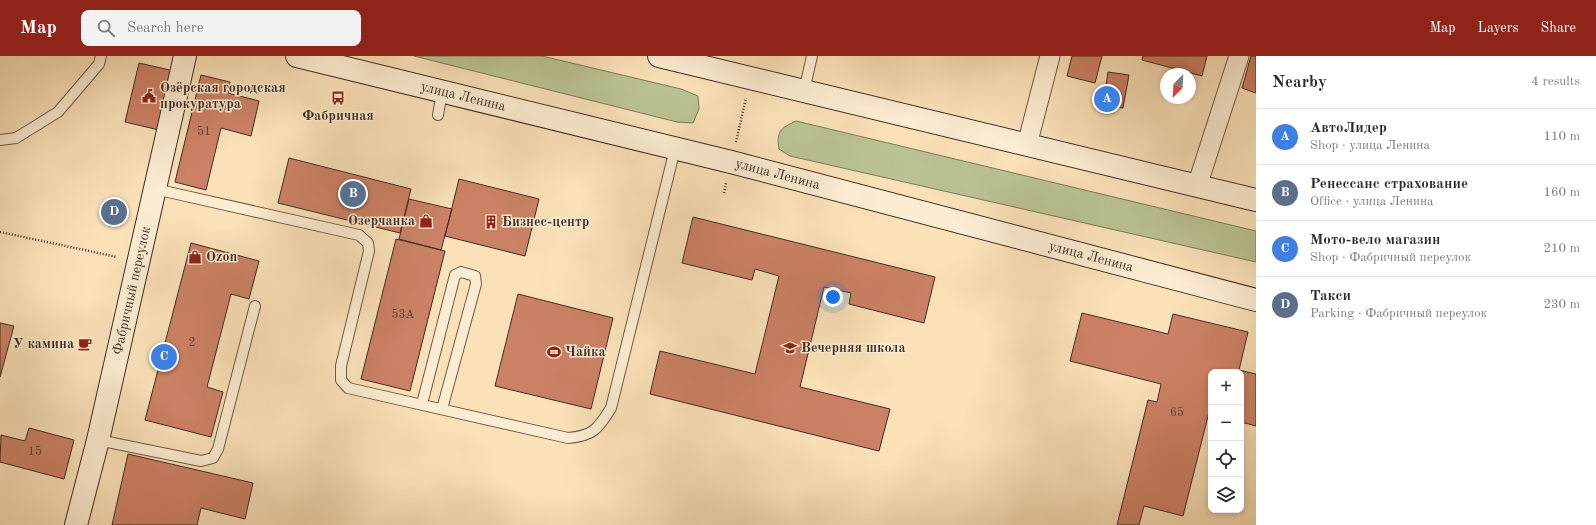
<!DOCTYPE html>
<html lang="en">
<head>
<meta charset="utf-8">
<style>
  body { margin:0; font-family:"Old Standard TT",serif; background:#f2f2f3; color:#2b2b33 }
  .controls { position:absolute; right:12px; bottom:12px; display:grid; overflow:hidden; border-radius:8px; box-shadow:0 2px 6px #0003 }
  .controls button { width:36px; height:36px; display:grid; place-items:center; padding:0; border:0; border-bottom:1px solid #e1e1e2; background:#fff; color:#2b2b33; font:20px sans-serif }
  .compass { position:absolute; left:1160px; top:12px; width:36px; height:36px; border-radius:50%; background:#fff; box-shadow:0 2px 6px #0003; rotate:204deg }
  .you { position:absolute; left:833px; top:241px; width:14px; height:14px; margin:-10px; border:3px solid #fff; border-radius:50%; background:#1a73e8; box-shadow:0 0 0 6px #1a73e833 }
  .badge { display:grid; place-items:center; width:26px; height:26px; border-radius:50%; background:#8f2418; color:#fff; font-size:13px; font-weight:700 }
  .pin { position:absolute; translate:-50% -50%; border:2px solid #fff; box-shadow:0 1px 4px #0006 }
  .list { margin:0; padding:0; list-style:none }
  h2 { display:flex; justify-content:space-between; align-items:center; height:52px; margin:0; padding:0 16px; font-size:17px }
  h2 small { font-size:13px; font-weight:400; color:#7c7c81 }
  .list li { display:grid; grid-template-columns:26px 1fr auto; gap:12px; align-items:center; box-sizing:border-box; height:56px; padding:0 16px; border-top:1px solid #e1e1e2 }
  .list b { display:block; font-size:15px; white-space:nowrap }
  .list p { margin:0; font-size:13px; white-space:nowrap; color:#7c7c81 }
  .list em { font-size:13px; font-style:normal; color:#7c7c81 }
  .icon { flex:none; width:22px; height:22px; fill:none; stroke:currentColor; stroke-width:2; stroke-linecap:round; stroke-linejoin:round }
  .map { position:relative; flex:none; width:1256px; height:469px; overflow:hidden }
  header { display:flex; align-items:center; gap:24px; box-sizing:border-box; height:56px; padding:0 20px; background:#8f2418; color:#fff }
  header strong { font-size:19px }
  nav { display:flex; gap:22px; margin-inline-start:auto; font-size:14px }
  .search { width:280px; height:36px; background:#f2f2f3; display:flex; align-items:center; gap:10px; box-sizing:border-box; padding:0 14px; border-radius:8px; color:#7c7c81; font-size:15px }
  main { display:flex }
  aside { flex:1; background:#fff }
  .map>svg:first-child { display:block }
  .green { fill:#bbc392; stroke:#7e785a }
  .building { fill:#cb8165; stroke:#422c23 }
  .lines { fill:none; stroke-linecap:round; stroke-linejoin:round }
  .lane-casing { stroke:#705948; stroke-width:12 }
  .street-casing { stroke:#705948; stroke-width:21 }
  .secondary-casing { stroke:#422c23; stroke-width:24 }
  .path { stroke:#422c23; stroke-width:2.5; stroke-dasharray:1 2; stroke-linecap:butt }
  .lane { stroke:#fcecd1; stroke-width:10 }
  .street { stroke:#fcecd1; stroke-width:19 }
  .secondary { stroke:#fcecd1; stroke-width:22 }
  .labels { text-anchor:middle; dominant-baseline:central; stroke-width:3; stroke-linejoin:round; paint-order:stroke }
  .number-label { font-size:12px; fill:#644134 }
  .poi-label { font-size:14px; font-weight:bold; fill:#422c23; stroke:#fcecd1; text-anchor:start }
  .street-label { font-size:14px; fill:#422c23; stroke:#fcecd1 }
</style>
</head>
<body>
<header>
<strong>Map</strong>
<div class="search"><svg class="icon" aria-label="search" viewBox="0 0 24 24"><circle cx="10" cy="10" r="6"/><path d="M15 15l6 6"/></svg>Search here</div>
<nav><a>Map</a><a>Layers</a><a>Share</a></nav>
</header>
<main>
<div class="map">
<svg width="1256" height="469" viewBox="0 0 1256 469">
  <rect width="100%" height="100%" fill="#fae1b8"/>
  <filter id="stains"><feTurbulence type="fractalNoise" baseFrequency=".005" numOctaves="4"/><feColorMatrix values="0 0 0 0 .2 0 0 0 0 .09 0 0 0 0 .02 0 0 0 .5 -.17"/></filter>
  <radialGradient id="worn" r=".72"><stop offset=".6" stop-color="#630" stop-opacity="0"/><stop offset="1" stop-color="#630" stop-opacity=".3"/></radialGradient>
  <!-- green -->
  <path class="green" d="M 414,0 L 542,0 L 681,33 L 698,40 L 699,53 L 693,67 L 677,66 Z
    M 796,65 L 1256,175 L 1256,206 L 790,100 L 779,93 C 776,75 781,72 796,65 Z"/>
  <!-- building -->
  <path class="building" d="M 1072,0 L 1102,0 L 1095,27 L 1067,20 Z
    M 1143,0 L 1207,0 L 1202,20 L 1142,4 Z
    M 1251,0 L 1256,0 L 1256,37 L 1242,32 Z
    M 139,7 L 174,15 L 159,74 L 125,66 Z
    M 1108,16 L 1129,19 L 1123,52 L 1103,49 Z
    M 201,19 L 230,26 L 228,37 L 259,45 L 251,80 L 221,72 L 206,134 L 175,126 Z
    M 289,102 L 411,133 L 400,177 L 278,147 Z
    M 459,123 L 539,143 L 525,200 L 445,180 Z
    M 409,143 L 452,153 L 441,194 L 399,183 Z
    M 693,161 L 935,221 L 924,267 L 849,248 L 851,237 L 824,231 L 800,331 L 890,353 L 879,395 L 650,338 L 660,295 L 755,318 L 779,220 L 755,213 L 752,224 L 682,207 Z
    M 396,183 L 445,195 L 410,335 L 361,323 Z
    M 191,187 L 259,205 L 249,243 L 231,238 L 207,331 L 223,336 L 211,381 L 145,364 Z
    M 518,238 L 613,262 L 591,353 L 495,330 Z
    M 1082,257 L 1168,278 L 1173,258 L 1248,276 L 1239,314 L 1256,318 L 1256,370 L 1241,366 L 1241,316 L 1211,316 L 1211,348 L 1183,460 L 1144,450 L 1139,469 L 1117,469 L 1148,344 L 1157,346 L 1161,328 L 1070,305 Z
    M 0,267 L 14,270 L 0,321 Z
    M 29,372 L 74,384 L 64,423 L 0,406 L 1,379 L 25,385 Z
    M 128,398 L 253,427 L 245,463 L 201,452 L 197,469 L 112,469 Z"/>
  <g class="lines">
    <!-- lane casing -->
    <g class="lane-casing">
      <path id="lane" d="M 804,35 L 812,0
        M 438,59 L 442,36
        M 0,84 L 16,82 L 58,56 L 99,8 L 101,0
        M 155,133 L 359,179 L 368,187 L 369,195 L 341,310 L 341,324 L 348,332 L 568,382 C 593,380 598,373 611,352 L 675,93
        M 422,348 L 455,219 L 461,216 L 475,220 L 476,228 L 442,353
        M 98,384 L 201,405 L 213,402 L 218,393 L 255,250"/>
    </g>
    <!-- street casing -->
    <g class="street-casing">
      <path id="street" d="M 1027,89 L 1050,0
        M 1197,130 L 1239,0"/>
    </g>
    <!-- secondary casing -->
    <g class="secondary-casing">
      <g id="secondary">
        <path id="s1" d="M 297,0 L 731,106 L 1256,244"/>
        <path d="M 659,0 L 1256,144"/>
        <path id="s2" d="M 76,469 L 98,384 L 185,0"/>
      </g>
    </g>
    <!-- path -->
    <path class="path" d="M 736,86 L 746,42
      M 724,137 L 726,127
      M 0,176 L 117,201"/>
    <!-- lane -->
    <use href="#lane" class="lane"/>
    <!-- street -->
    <use href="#street" class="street"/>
    <!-- secondary -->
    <use href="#secondary" class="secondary"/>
  </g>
  <!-- icons -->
  <defs>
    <g id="civic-bare" transform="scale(1.08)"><path d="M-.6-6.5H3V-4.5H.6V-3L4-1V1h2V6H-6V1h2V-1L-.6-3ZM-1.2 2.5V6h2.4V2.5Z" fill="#8f2418" stroke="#fcecd1" stroke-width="2.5" paint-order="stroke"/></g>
    <g id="bus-bare" transform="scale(1.08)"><path d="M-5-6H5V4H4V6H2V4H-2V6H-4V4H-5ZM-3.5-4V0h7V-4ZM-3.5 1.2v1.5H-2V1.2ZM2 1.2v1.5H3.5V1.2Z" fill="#8f2418" stroke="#fcecd1" stroke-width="2.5" paint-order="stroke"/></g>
    <g id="shop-bare" transform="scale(1.08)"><path d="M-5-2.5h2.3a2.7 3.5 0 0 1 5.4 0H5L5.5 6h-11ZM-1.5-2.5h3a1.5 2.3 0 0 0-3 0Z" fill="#8f2418" stroke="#fcecd1" stroke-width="2.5" paint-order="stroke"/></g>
    <g id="building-bare" transform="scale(1.08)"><path d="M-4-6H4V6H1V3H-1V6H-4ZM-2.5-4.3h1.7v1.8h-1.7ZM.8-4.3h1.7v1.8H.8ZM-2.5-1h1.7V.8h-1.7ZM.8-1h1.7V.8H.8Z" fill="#8f2418" stroke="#fcecd1" stroke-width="2.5" paint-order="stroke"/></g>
    <g id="cafe-bare" transform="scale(1.08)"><path d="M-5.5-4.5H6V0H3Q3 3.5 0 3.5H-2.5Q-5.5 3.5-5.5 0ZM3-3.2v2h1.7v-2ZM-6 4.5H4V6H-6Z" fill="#8f2418" stroke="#fcecd1" stroke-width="2.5" paint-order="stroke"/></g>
    <g id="school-bare" transform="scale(1.08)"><path d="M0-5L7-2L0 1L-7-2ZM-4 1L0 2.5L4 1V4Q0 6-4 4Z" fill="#8f2418" stroke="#fcecd1" stroke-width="2.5" paint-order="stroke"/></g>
    <g id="stadium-bare" transform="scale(1.08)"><path d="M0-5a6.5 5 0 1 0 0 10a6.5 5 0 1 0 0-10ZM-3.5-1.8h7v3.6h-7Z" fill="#8f2418" stroke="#fcecd1" stroke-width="2.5" paint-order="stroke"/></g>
  </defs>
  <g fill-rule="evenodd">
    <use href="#civic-bare" x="149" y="40"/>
    <use href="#bus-bare" x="338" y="42"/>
    <use href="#shop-bare" x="426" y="165"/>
    <use href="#building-bare" x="491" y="166"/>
    <use href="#shop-bare" x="195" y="201"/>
    <use href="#cafe-bare" x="85" y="288"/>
    <use href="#school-bare" x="790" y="292"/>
    <use href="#stadium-bare" x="554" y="296"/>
  </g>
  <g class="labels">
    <!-- number labels -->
    <g class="number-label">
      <text x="204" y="76">51</text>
      <text x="403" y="259">53А</text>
      <text x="192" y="287">2</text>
      <text x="1177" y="357">65</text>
      <text x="35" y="396">15</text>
    </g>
    <!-- poi labels -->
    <g class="poi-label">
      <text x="160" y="32">Озёрская городская<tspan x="160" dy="16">прокуратура</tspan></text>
      <text x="338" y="60" text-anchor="middle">Фабричная</text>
      <text x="415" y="165" text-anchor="end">Озерчанка</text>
      <text x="502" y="166">Бизнес-центр</text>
      <text x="206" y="201">Ozon</text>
      <text x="74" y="288" text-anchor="end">У камина</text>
      <text x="801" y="292">Вечерняя школа</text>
      <text x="565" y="296">Чайка</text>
    </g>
    <!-- street labels -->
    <g class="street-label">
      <text stroke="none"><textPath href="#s1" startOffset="171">улица Ленина</textPath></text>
      <text stroke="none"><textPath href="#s1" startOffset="495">улица Ленина</textPath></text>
      <text stroke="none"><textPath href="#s1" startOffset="819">улица Ленина</textPath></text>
      <text stroke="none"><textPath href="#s2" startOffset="241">Фабричный переулок</textPath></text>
    </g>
  </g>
  <rect width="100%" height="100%" filter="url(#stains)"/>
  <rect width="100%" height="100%" fill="url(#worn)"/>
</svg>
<div class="controls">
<button>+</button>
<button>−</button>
<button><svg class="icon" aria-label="locate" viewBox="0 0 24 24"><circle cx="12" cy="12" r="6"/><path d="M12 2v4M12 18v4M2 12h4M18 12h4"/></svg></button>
<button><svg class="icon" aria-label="layers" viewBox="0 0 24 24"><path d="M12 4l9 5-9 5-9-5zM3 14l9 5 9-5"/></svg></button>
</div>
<svg class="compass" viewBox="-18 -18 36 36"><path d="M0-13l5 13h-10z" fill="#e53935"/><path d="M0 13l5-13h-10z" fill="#7c7c81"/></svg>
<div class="you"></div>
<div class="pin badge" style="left:1107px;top:43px;background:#3f7fe0">A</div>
<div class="pin badge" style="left:353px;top:138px;background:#5c6f8a">B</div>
<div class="pin badge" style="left:164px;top:301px;background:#3f7fe0">C</div>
<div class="pin badge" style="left:114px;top:156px;background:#5c6f8a">D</div>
</div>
<aside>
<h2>Nearby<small>4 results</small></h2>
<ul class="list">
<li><span class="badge" style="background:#3f7fe0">A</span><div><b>АвтоЛидер</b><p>Shop · улица Ленина</p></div><em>110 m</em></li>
<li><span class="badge" style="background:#5c6f8a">B</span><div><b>Ренессанс страхование</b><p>Office · улица Ленина</p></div><em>160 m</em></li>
<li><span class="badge" style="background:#3f7fe0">C</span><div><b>Мото-вело магазин</b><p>Shop · Фабричный переулок</p></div><em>210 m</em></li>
<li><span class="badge" style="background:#5c6f8a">D</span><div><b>Такси</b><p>Parking · Фабричный переулок</p></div><em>230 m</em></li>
</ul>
</aside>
</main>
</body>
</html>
